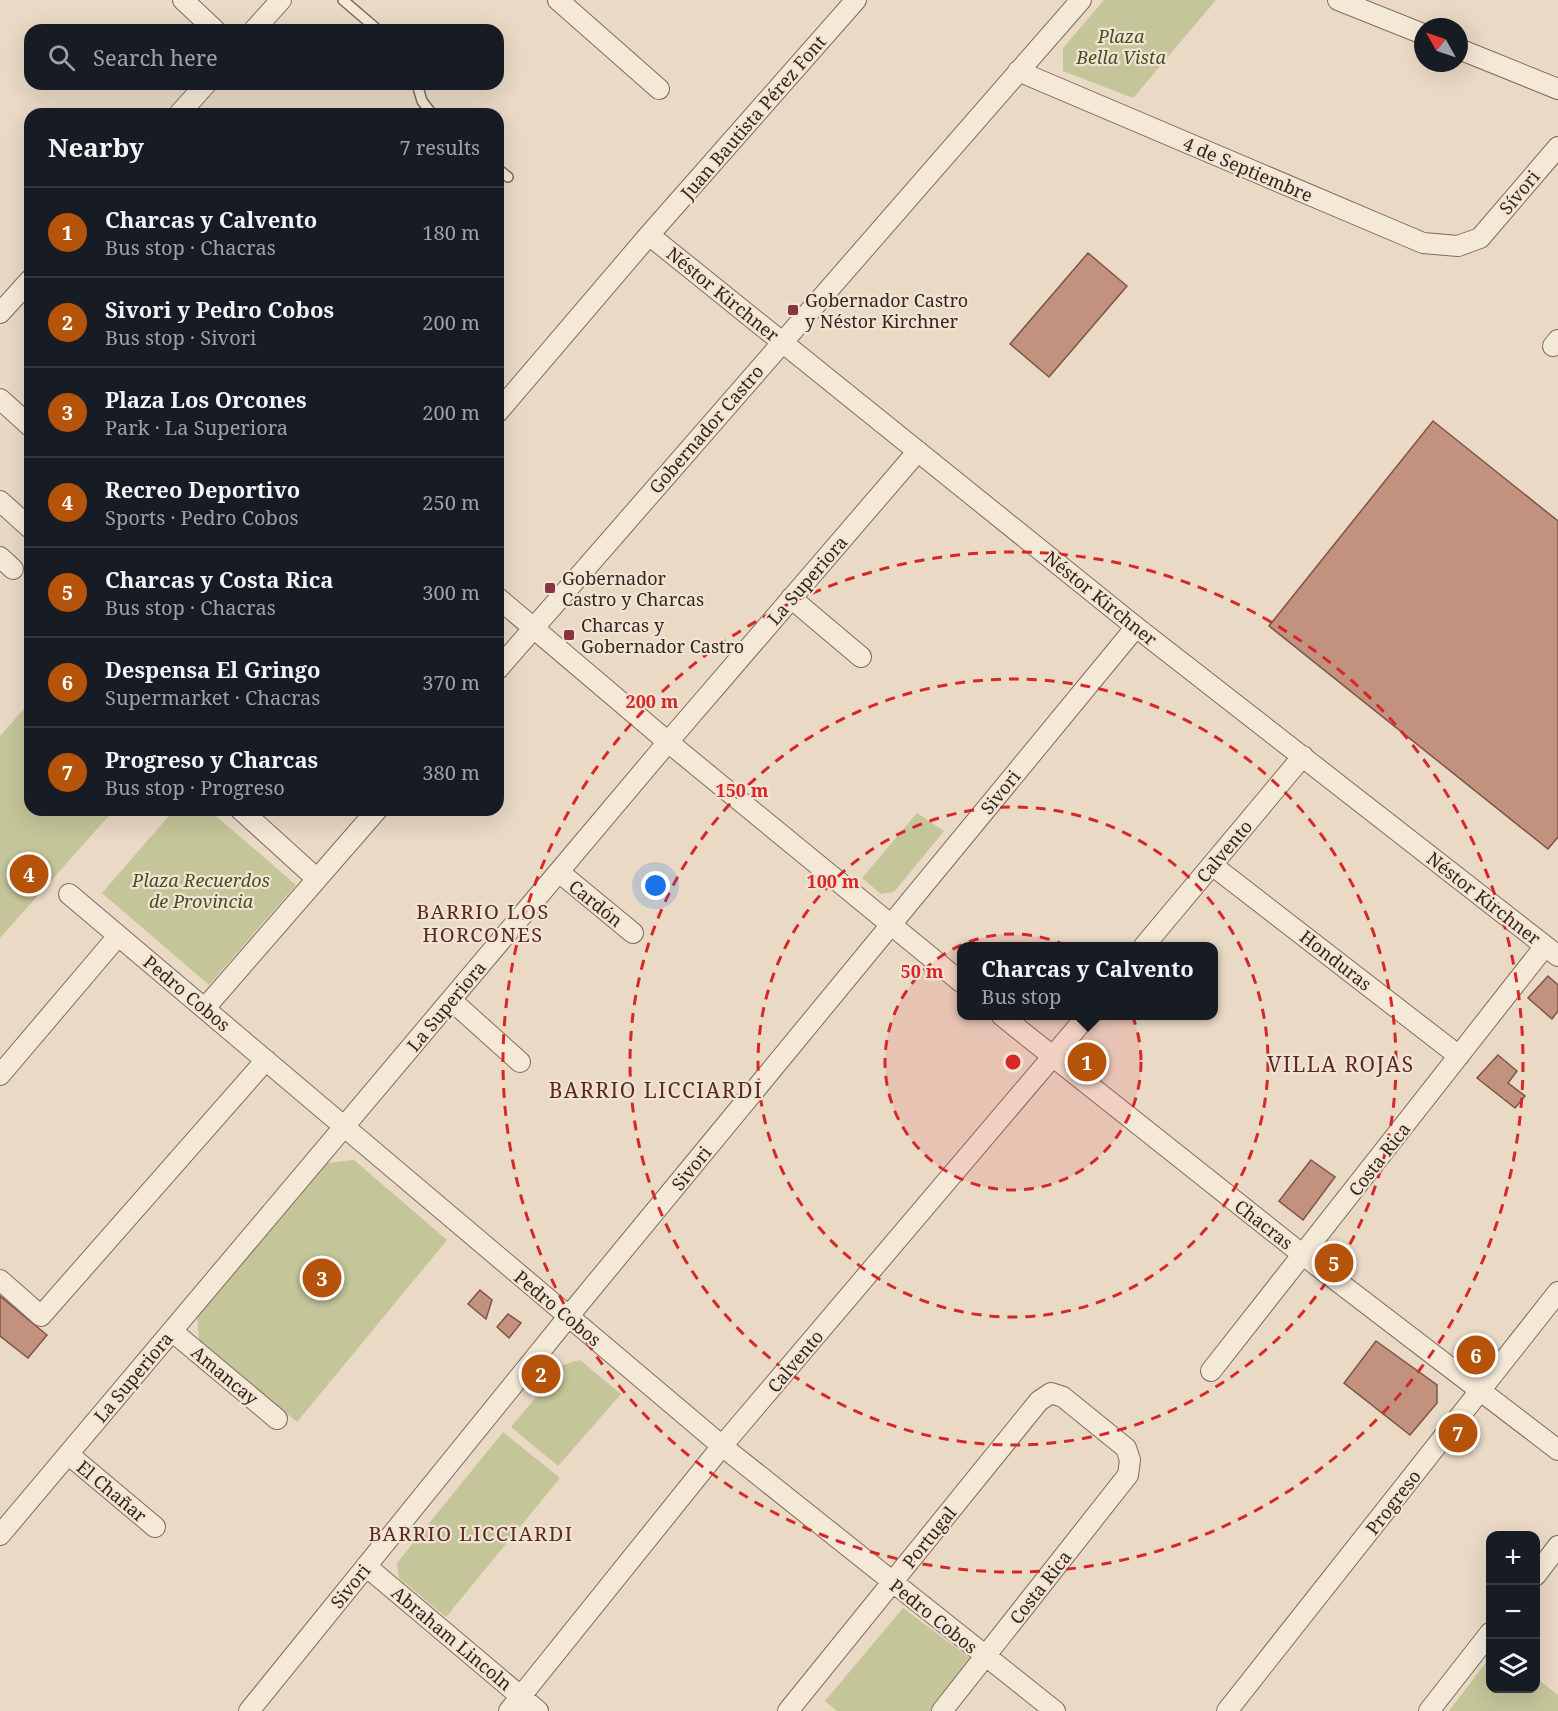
<!DOCTYPE html>
<html lang="en">
<head>
<meta charset="utf-8">
<style>
  body { margin:0; font-family:"Noto Serif",serif; background:#242831; color:#f1f3f6 }
  .controls { position:absolute; right:18px; bottom:18px; display:grid; overflow:hidden; border-radius:12px; box-shadow:0 6px 24px #0002 }
  .controls button { width:54px; height:54px; display:grid; place-items:center; padding:0; border:0; border-bottom:2px solid #363941; background:#171b24; color:#f1f3f6; font:30px sans-serif }
  .compass { position:absolute; left:1414px; top:18px; width:54px; height:54px; border-radius:50%; background:#171b24; box-shadow:0 6px 24px #0002; rotate:310deg }
  .you { position:absolute; left:656px; top:886px; width:21px; height:21px; margin:-15px; border:4px solid #fff; border-radius:50%; background:#1a73e8; box-shadow:0 0 0 9px #1a73e833 }
  .badge { display:grid; place-items:center; width:39px; height:39px; border-radius:50%; background:#b45309; color:#fff; font-size:20px; font-weight:700 }
  .pin { position:absolute; translate:-50% -50%; border:3px solid #fff; box-shadow:0 2px 6px #0006 }
  .popup { position:absolute; left:957px; top:942px; width:261px; height:78px; box-sizing:border-box; display:grid; place-content:center; border-radius:12px; background:#171b24; filter:drop-shadow(0 2px 4px #0005); font-size:20px; white-space:nowrap; color:#9ea1a6 }
  .popup b { font-size:22px; color:#f1f3f6 }
  .popup::after { content:''; position:absolute; left:50%; top:100%; margin-left:-12px; border:12px solid transparent; border-top-color:#171b24 }
  .list { margin:0; padding:0; list-style:none }
  h2 { display:flex; justify-content:space-between; align-items:center; height:78px; margin:0; padding:0 24px; font-size:26px }
  h2 small { font-size:20px; font-weight:400; color:#9ea1a6 }
  .list li { display:grid; grid-template-columns:39px 1fr auto; gap:18px; align-items:center; box-sizing:border-box; height:90px; padding:0 24px; border-top:2px solid #363941 }
  .list b { display:block; font-size:22px; white-space:nowrap }
  .list p { margin:0; font-size:20px; white-space:nowrap; color:#9ea1a6 }
  .list em { font-size:20px; font-style:normal; color:#9ea1a6 }
  .icon { flex:none; width:33px; height:33px; fill:none; stroke:currentColor; stroke-width:2; stroke-linecap:round; stroke-linejoin:round }
  .map { position:relative; flex:none; width:1558px; height:1711px; overflow:hidden }
  .search { position:absolute; background:#171b24; box-shadow:0 6px 24px #0002; left:24px; top:24px; width:480px; height:66px; display:flex; align-items:center; gap:15px; box-sizing:border-box; padding:0 21px; border-radius:18px; color:#9ea1a6; font-size:22px }
  .panel { position:absolute; background:#171b24; box-shadow:0 6px 24px #0002; left:24px; top:108px; width:480px; height:708px; border-radius:18px }
  .map>svg:first-child { display:block }
  .green { fill:#c5c59a }
  .building { fill:#c2927f; stroke:#7e5446; stroke-width:1.5 }
  .lines { fill:none; stroke-linecap:round; stroke-linejoin:round }
  .lane-casing { stroke:#816b5d; stroke-width:12 }
  .street-casing { stroke:#816b5d; stroke-width:22 }
  .lane { stroke:#f4e8d7; stroke-width:9 }
  .street { stroke:#f4e8d7; stroke-width:20 }
  .ring { fill:none; stroke:#d62828; stroke-width:3; stroke-dasharray:10 8 }
  .poi-dot { fill:#893440; stroke:#f1e4d3; stroke-width:2 }
  .labels { text-anchor:middle; dominant-baseline:central; stroke-width:4.5; stroke-linejoin:round; paint-order:stroke }
  .park-label { font-size:18px; font-style:italic; fill:#494d28; stroke:#f1e4d3 }
  .street-label { font-size:18px; fill:#33261f; stroke:#f1e4d3 }
  .poi-label { font-size:18px; fill:#33261f; stroke:#f1e4d3; text-anchor:start }
  .neighbourhood-label { font-size:20px; letter-spacing:1.5px; fill:#5b2824; stroke:#f1e4d3 }
  .quarter-label { font-size:21px; letter-spacing:1.5px; fill:#5b2824; stroke:#f1e4d3 }
  .centre { fill:#d62828; stroke:#f1e4d3; stroke-width:3 }
  .ring-label { font-size:18px; text-anchor:middle; font-weight:bold; fill:#d62828; stroke:#f1e4d3; stroke-width:4.5; stroke-linejoin:round; paint-order:stroke }
</style>
</head>
<body>
<div class="map">
<svg width="1558" height="1711" viewBox="0 0 1558 1711">
  <rect width="100%" height="100%" fill="#e9d9c5"/>
  <!-- green -->
  <path class="green" d="M 1104,0 L 1216,0 L 1133,98 L 1063,71 L 1063,48 Z
    M 30,702 L 30,810 L 114,810 L 0,938 L 0,736 Z
    M 174,810 L 209,810 L 296,885 L 209,985 L 102,893 Z
    M 917,813 L 944,831 L 894,892 L 881,894 L 862,878 Z
    M 354,1160 L 447,1240 L 297,1422 L 199,1340 L 197,1315 L 325,1163 Z
    M 580,1360 L 621,1394 L 558,1466 L 511,1427 L 563,1365 Z
    M 503,1432 L 560,1478 L 446,1617 L 399,1578 L 397,1563 Z
    M 903,1608 L 974,1661 L 932,1711 L 837,1711 L 825,1701 Z
    M 1490,1657 L 1490,1688 L 1536,1688 L 1536,1678 L 1558,1695 L 1558,1711 L 1449,1711 Z"/>
  <!-- building -->
  <path class="building" d="M 1088,253 L 1127,286 L 1049,377 L 1010,344 Z
    M 1433,421 L 1558,521 L 1558,837 L 1548,849 L 1269,626 Z
    M 1548,976 L 1558,985 L 1558,1011 L 1552,1019 L 1528,998 Z
    M 1498,1055 L 1517,1071 L 1508,1083 L 1525,1096 L 1515,1108 L 1477,1078 Z
    M 1311,1160 L 1335,1177 L 1303,1220 L 1279,1201 Z
    M 480,1290 L 492,1300 L 486,1319 L 468,1304 Z
    M 0,1296 L 47,1335 L 28,1358 L 0,1336 Z
    M 508,1314 L 521,1323 L 509,1338 L 497,1327 Z
    M 1376,1341 L 1437,1385 L 1437,1403 L 1410,1435 L 1344,1383 Z"/>
  <g class="lines">
    <!-- lane casing -->
    <g class="lane-casing">
      <path id="lane" d="M 343,0 L 378,30
        M 417,84 L 422,101 L 432,114
        M 498,169 L 508,177"/>
    </g>
    <!-- street casing -->
    <g class="street-casing">
      <path id="street" d="M 183,0 L 215,30
        M 558,0 L 659,89
        M 1338,0 L 1423,34
        M 254,30 L 281,0
        M 1459,49 L 1558,89
        M 1018,71 L 1423,243 L 1458,246 L 1480,238 L 1558,147
        M 179,114 L 206,84
        M 649,235 L 1136,627 L 1558,956
        M 0,313 L 30,280
        M 1553,346 L 1558,340
        M 0,399 L 30,426
        M 498,412 L 649,235 L 856,0
        M 0,501 L 30,528
        M 0,557 L 13,569
        M 498,598 L 668,742 L 961,982
        M 791,598 L 861,657
        M 498,669 L 1081,0
        M 241,810 L 317,879
        M 1212,865 L 1459,1056
        M 559,872 L 633,933
        M 69,894 L 722,1446 L 1055,1711
        M 1144,946 L 1303,756
        M 451,1000 L 520,1062
        M 205,1008 L 377,810
        M 1002,1016 L 1303,1255 L 1558,1450
        M 0,1075 L 118,936
        M 0,1280 L 41,1316 L 266,1060
        M 172,1331 L 277,1419
        M 1211,1371 L 1545,946
        M 68,1454 L 155,1527
        M 0,1535 L 668,742 L 918,451
        M 366,1566 L 538,1711
        M 1536,1575 L 1558,1546
        M 249,1711 L 568,1317 L 1136,627
        M 509,1711 L 722,1446 L 1087,1016
        M 788,1711 L 1039,1401 L 1051,1393 L 1063,1397 L 1126,1448 L 1130,1460 L 1128,1475 L 942,1711
        M 1227,1711 L 1558,1292
        M 1429,1711 L 1490,1633"/>
    </g>
    <!-- lane -->
    <use href="#lane" class="lane"/>
    <!-- street -->
    <use href="#street" class="street"/>
  </g>
  <!-- distance rings -->
  <circle cx="1013" cy="1062" r="128" fill="#d62828" fill-opacity=".12"/>
  <g class="ring">
    <circle cx="1013" cy="1062" r="128"/>
    <circle cx="1013" cy="1062" r="255"/>
    <circle cx="1013" cy="1062" r="383"/>
    <circle cx="1013" cy="1062" r="510"/>
  </g>
  <!-- markers -->
  <g class="poi-dot">
    <rect x="787" y="304" width="12" height="12" rx="3"/>
    <rect x="544" y="582" width="12" height="12" rx="3"/>
    <rect x="563" y="629" width="12" height="12" rx="3"/>
  </g>
  <g class="labels">
    <!-- park labels -->
    <g class="park-label">
      <text x="1121" y="36">Plaza<tspan x="1121" dy="21">Bella Vista</tspan></text>
      <text x="201" y="880">Plaza Recuerdos<tspan x="201" dy="21">de Provincia</tspan></text>
    </g>
    <!-- street labels -->
    <g class="street-label">
      <text transform="translate(753 117) rotate(-49)">Juan Bautista Pérez Font</text>
      <text transform="translate(1248 169) rotate(23)">4 de Septiembre</text>
      <text transform="translate(1519 192) rotate(-50)">Sívori</text>
      <text transform="translate(723 294) rotate(39)">Néstor Kirchner</text>
      <text transform="translate(706 429) rotate(-49)">Gobernador Castro</text>
      <text transform="translate(807 580) rotate(-49)">La Superiora</text>
      <text transform="translate(1101 598) rotate(39)">Néstor Kirchner</text>
      <text transform="translate(1000 792) rotate(-51)">Sivori</text>
      <text transform="translate(1224 851) rotate(-50)">Calvento</text>
      <text transform="translate(1484 898) rotate(38)">Néstor Kirchner</text>
      <text transform="translate(596 903) rotate(39)">Cardón</text>
      <text transform="translate(1336 960) rotate(38)">Honduras</text>
      <text transform="translate(187 993) rotate(40)">Pedro Cobos</text>
      <text transform="translate(446 1006) rotate(-50)">La Superiora</text>
      <text transform="translate(1379 1159) rotate(-52)">Costa Rica</text>
      <text transform="translate(691 1168) rotate(-51)">Sivori</text>
      <text transform="translate(1264 1224) rotate(38)">Chacras</text>
      <text transform="translate(558 1308) rotate(40)">Pedro Cobos</text>
      <text transform="translate(795 1361) rotate(-50)">Calvento</text>
      <text transform="translate(225 1375) rotate(40)">Amancay</text>
      <text transform="translate(133 1377) rotate(-50)">La Superiora</text>
      <text transform="translate(112 1491) rotate(40)">El Chañar</text>
      <text transform="translate(1393 1502) rotate(-52)">Progreso</text>
      <text transform="translate(929 1537) rotate(-51)">Portugal</text>
      <text transform="translate(350 1586) rotate(-51)">Sivori</text>
      <text transform="translate(1040 1587) rotate(-52)">Costa Rica</text>
      <text transform="translate(934 1616) rotate(39)">Pedro Cobos</text>
      <text transform="translate(452 1638) rotate(40)">Abraham Lincoln</text>
    </g>
    <!-- poi labels -->
    <g class="poi-label">
      <text x="805" y="300">Gobernador Castro<tspan x="805" dy="21">y Néstor Kirchner</tspan></text>
      <text x="562" y="578">Gobernador<tspan x="562" dy="21">Castro y Charcas</tspan></text>
      <text x="581" y="625">Charcas y<tspan x="581" dy="21">Gobernador Castro</tspan></text>
    </g>
    <!-- neighbourhood labels -->
    <g class="neighbourhood-label">
      <text x="483" y="911">BARRIO LOS<tspan x="483" dy="23">HORCONES</tspan></text>
      <text x="471" y="1533">BARRIO LICCIARDI</text>
    </g>
    <!-- quarter labels -->
    <g class="quarter-label">
      <text x="1341" y="1064">VILLA ROJAS</text>
      <text x="656" y="1090">BARRIO LICCIARDI</text>
    </g>
  </g>
  <circle cx="1013" cy="1062" r="9" class="centre"/>
  <g class="ring-label">
    <text x="652" y="708">200 m</text>
    <text x="742" y="797">150 m</text>
    <text x="833" y="888">100 m</text>
    <text x="922" y="978">50 m</text>
  </g>
</svg>
<div class="controls">
<button>+</button>
<button>−</button>
<button><svg class="icon" aria-label="layers" viewBox="0 0 24 24"><path d="M12 4l9 5-9 5-9-5zM3 14l9 5 9-5"/></svg></button>
</div>
<svg class="compass" viewBox="-18 -18 36 36"><path d="M0-13l5 13h-10z" fill="#e53935"/><path d="M0 13l5-13h-10z" fill="#9ea1a6"/></svg>
<div class="you"></div>
<div class="pin badge" style="left:1087px;top:1062px">1</div>
<div class="popup"><b>Charcas y Calvento</b>Bus stop</div>
<div class="pin badge" style="left:541px;top:1374px">2</div>
<div class="pin badge" style="left:322px;top:1278px">3</div>
<div class="pin badge" style="left:29px;top:874px">4</div>
<div class="pin badge" style="left:1334px;top:1263px">5</div>
<div class="pin badge" style="left:1476px;top:1355px">6</div>
<div class="pin badge" style="left:1458px;top:1433px">7</div>
<div class="search"><svg class="icon" aria-label="search" viewBox="0 0 24 24"><circle cx="10" cy="10" r="6"/><path d="M15 15l6 6"/></svg>Search here</div>
<section class="panel">
<h2>Nearby<small>7 results</small></h2>
<ul class="list">
<li><span class="badge">1</span><div><b>Charcas y Calvento</b><p>Bus stop · Chacras</p></div><em>180 m</em></li>
<li><span class="badge">2</span><div><b>Sivori y Pedro Cobos</b><p>Bus stop · Sivori</p></div><em>200 m</em></li>
<li><span class="badge">3</span><div><b>Plaza Los Orcones</b><p>Park · La Superiora</p></div><em>200 m</em></li>
<li><span class="badge">4</span><div><b>Recreo Deportivo</b><p>Sports · Pedro Cobos</p></div><em>250 m</em></li>
<li><span class="badge">5</span><div><b>Charcas y Costa Rica</b><p>Bus stop · Chacras</p></div><em>300 m</em></li>
<li><span class="badge">6</span><div><b>Despensa El Gringo</b><p>Supermarket · Chacras</p></div><em>370 m</em></li>
<li><span class="badge">7</span><div><b>Progreso y Charcas</b><p>Bus stop · Progreso</p></div><em>380 m</em></li>
</ul>
</section>
</div>
</body>
</html>
